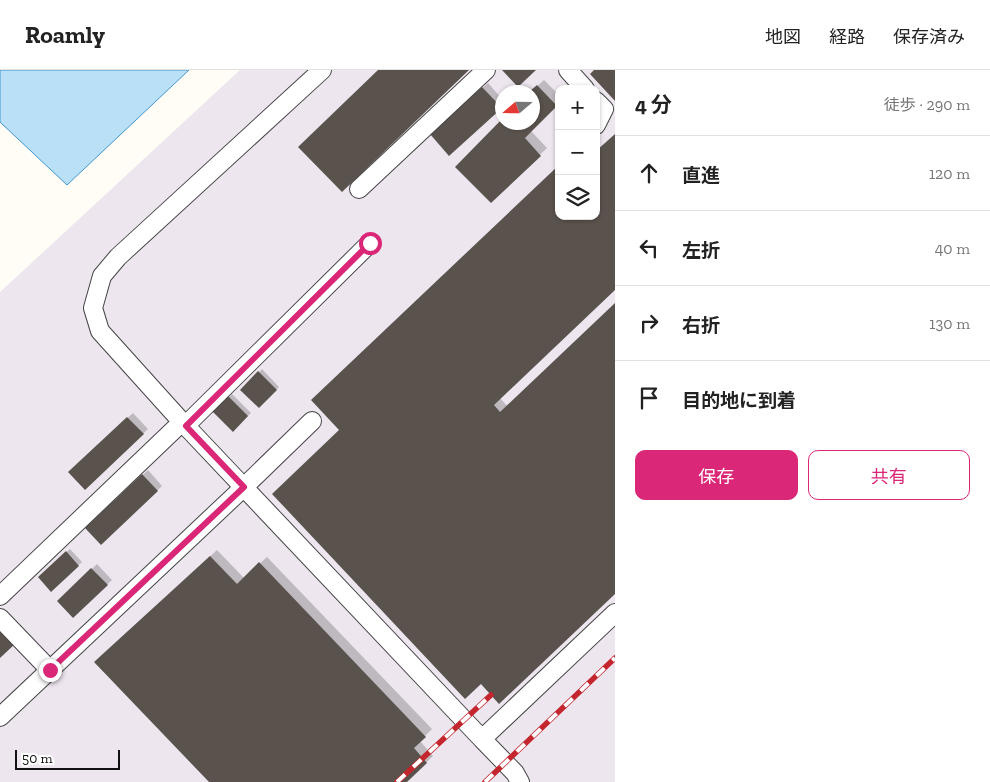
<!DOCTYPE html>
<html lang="ja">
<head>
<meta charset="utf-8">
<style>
  body { margin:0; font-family:"Zilla Slab","Noto Sans JP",serif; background:#f2f2f2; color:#222 }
  .controls { position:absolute; right:15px; top:15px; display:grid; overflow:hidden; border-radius:10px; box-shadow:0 1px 4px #0004 }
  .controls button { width:45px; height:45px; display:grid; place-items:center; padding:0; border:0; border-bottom:1px solid #e0e0e0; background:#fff; color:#222; font:25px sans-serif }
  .compass { position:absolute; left:495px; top:15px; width:45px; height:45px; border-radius:50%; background:#fff; box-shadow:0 1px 4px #0004; rotate:250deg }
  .scale { position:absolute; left:15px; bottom:12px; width:105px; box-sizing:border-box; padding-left:5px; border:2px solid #111; border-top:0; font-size:14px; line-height:18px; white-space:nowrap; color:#111; -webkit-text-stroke:4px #fff; paint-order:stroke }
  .stop { position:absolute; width:15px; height:15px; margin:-11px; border:4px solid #db2777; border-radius:50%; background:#fff }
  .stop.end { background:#db2777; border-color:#fff; box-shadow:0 1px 5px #0008 }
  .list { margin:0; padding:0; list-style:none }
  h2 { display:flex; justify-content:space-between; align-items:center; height:65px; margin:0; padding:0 20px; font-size:21px }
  h2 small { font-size:16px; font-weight:400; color:#767676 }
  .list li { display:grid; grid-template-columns:32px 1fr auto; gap:15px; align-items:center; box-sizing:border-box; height:75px; padding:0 20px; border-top:1px solid #e0e0e0 }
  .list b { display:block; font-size:19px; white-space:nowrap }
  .list em { font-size:16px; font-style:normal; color:#767676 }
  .actions { display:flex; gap:10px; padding:15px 20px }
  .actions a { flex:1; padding:11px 0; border:1px solid #db2777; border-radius:10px; text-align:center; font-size:18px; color:#db2777 }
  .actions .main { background:#db2777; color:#fff }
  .icon { flex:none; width:28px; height:28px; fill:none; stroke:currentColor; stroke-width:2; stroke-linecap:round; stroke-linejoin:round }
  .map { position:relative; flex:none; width:615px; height:712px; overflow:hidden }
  header { display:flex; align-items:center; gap:30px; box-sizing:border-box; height:70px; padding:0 25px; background:#fff; border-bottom:1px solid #e0e0e0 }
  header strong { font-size:24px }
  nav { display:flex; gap:28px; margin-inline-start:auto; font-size:18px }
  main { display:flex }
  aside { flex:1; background:#fff }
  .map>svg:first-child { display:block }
  .industrial { fill:#eee6ef; fill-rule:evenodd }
  .water { fill:#b9e0f7; stroke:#3f96cf }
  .shadow { fill:#0003 }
  .building { fill:#5a524d }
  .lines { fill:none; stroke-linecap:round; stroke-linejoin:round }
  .minor-casing { stroke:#444; stroke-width:20 }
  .minor { stroke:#fff; stroke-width:18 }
  .rail-casing { stroke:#c4262e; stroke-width:5.5 }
  .rail { stroke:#fff; stroke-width:4; stroke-dasharray:11; stroke-linecap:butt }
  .route { stroke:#db2777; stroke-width:6 }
</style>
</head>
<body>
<header>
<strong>Roamly</strong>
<nav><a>地図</a><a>経路</a><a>保存済み</a></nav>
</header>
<main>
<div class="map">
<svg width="615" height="712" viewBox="0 0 615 712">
  <rect width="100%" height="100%" fill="#fffdf5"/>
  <!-- industrial -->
  <path class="industrial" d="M 240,0 L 615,0 L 615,712 L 0,712 L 0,222 ZM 559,19 L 596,19 L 596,146 L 559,146 ZM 502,22 L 532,22 L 532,52 L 502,52 Z"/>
  <!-- water -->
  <path class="water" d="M 0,0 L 189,0 L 67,115 L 0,52 Z"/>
  <!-- shadow -->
  <path class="shadow" d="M 544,10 L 559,25 L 559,33 L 531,61 L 547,78 L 491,131 L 456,97 L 502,51 L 502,52 L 532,52 L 532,22 L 531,22 Z
    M 488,13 L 502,29 L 502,36 L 449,84 L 436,59 Z
    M 615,65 L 615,218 L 500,328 L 507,336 L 615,234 L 615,522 L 481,612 L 274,424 L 559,146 L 596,146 Z
    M 262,299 L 279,317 L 259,337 L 242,320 Z
    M 232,324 L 251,343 L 233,360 L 214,341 Z
    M 133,343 L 148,359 L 85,418 L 70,402 Z
    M 148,400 L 162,416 L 101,473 L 87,458 Z
    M 70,479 L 82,492 L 51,520 L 39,507 Z
    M 217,480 L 244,508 L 267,487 L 432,659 L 420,671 L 433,686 L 406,712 L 210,712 L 103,586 Z
    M 97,494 L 112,510 L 73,546 L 59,531 Z"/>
  <!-- building -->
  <path class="building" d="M 378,0 L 469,0 L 342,122 L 298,77 Z
    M 502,0 L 536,0 L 518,17 Z
    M 594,0 L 615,0 L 615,31 L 590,4 Z
    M 537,15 L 557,36 L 525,68 L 541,86 L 491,133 L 455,97 L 502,49 L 502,52 L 532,52 L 532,22 L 529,22 Z
    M 482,17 L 502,38 L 449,86 L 430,64 Z
    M 615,64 L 615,220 L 494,335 L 500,342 L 615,233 L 615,524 L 499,634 L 481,614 L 465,629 L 272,424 L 339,360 L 311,330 L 559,95 L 559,146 L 596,146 L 596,81 Z
    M 258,301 L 277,320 L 259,338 L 240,320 Z
    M 228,326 L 248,346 L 233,362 L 212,341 Z
    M 127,347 L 144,364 L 85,420 L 68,402 Z
    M 142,404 L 158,421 L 101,475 L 85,458 Z
    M 66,481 L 79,496 L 51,522 L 38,507 Z
    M 210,486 L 237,514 L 259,492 L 426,667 L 414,678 L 427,693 L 407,712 L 209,712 L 94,592 Z
    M 91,498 L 108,515 L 73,548 L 57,531 Z
    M 0,556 L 16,573 L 0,588 Z"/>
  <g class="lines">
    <!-- minor casing -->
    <g class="minor-casing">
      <path id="minor" d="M 322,0 L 118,187 L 102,206 L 93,238 L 100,261 L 182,352 L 482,669 L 615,543
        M 568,0 L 585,19
        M 596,31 L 604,39 L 596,55
        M 359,119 L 486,0
        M 185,356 L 370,173
        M 0,526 L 182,352
        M 0,548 L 50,600
        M 0,647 L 244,417 L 312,351
        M 482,669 L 515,703 L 520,712"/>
    </g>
    <!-- minor -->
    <use href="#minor" class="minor"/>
    <!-- rail casing -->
    <g class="rail-casing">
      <path id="rail" d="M 397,712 L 491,625
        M 485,712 L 615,588"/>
    </g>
    <!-- rail -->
    <use href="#rail" class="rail"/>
  </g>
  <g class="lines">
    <!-- route -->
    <path class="route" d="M 50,600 L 244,417 L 186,356 L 370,173"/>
  </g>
</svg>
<div class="controls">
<button>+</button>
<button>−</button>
<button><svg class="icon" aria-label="layers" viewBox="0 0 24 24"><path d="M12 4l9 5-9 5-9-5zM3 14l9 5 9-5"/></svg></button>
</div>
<svg class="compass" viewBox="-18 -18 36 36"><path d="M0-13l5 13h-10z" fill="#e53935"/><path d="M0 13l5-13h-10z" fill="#767676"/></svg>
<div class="scale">50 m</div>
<div class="stop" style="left:370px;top:173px"></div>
<div class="stop end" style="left:50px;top:600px"></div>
</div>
<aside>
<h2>4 分<small>徒歩 · 290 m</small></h2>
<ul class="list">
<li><svg class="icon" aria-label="ahead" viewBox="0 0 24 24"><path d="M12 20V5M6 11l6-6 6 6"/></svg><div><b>直進</b></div><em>120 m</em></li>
<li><svg class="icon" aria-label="left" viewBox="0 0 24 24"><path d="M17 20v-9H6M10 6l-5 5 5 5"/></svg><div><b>左折</b></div><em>40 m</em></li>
<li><svg class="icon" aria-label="right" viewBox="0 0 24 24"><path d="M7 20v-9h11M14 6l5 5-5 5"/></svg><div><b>右折</b></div><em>130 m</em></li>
<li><svg class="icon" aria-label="arrive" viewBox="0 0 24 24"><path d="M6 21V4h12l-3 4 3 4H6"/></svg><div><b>目的地に到着</b></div></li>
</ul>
<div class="actions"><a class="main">保存</a><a>共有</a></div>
</aside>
</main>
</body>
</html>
